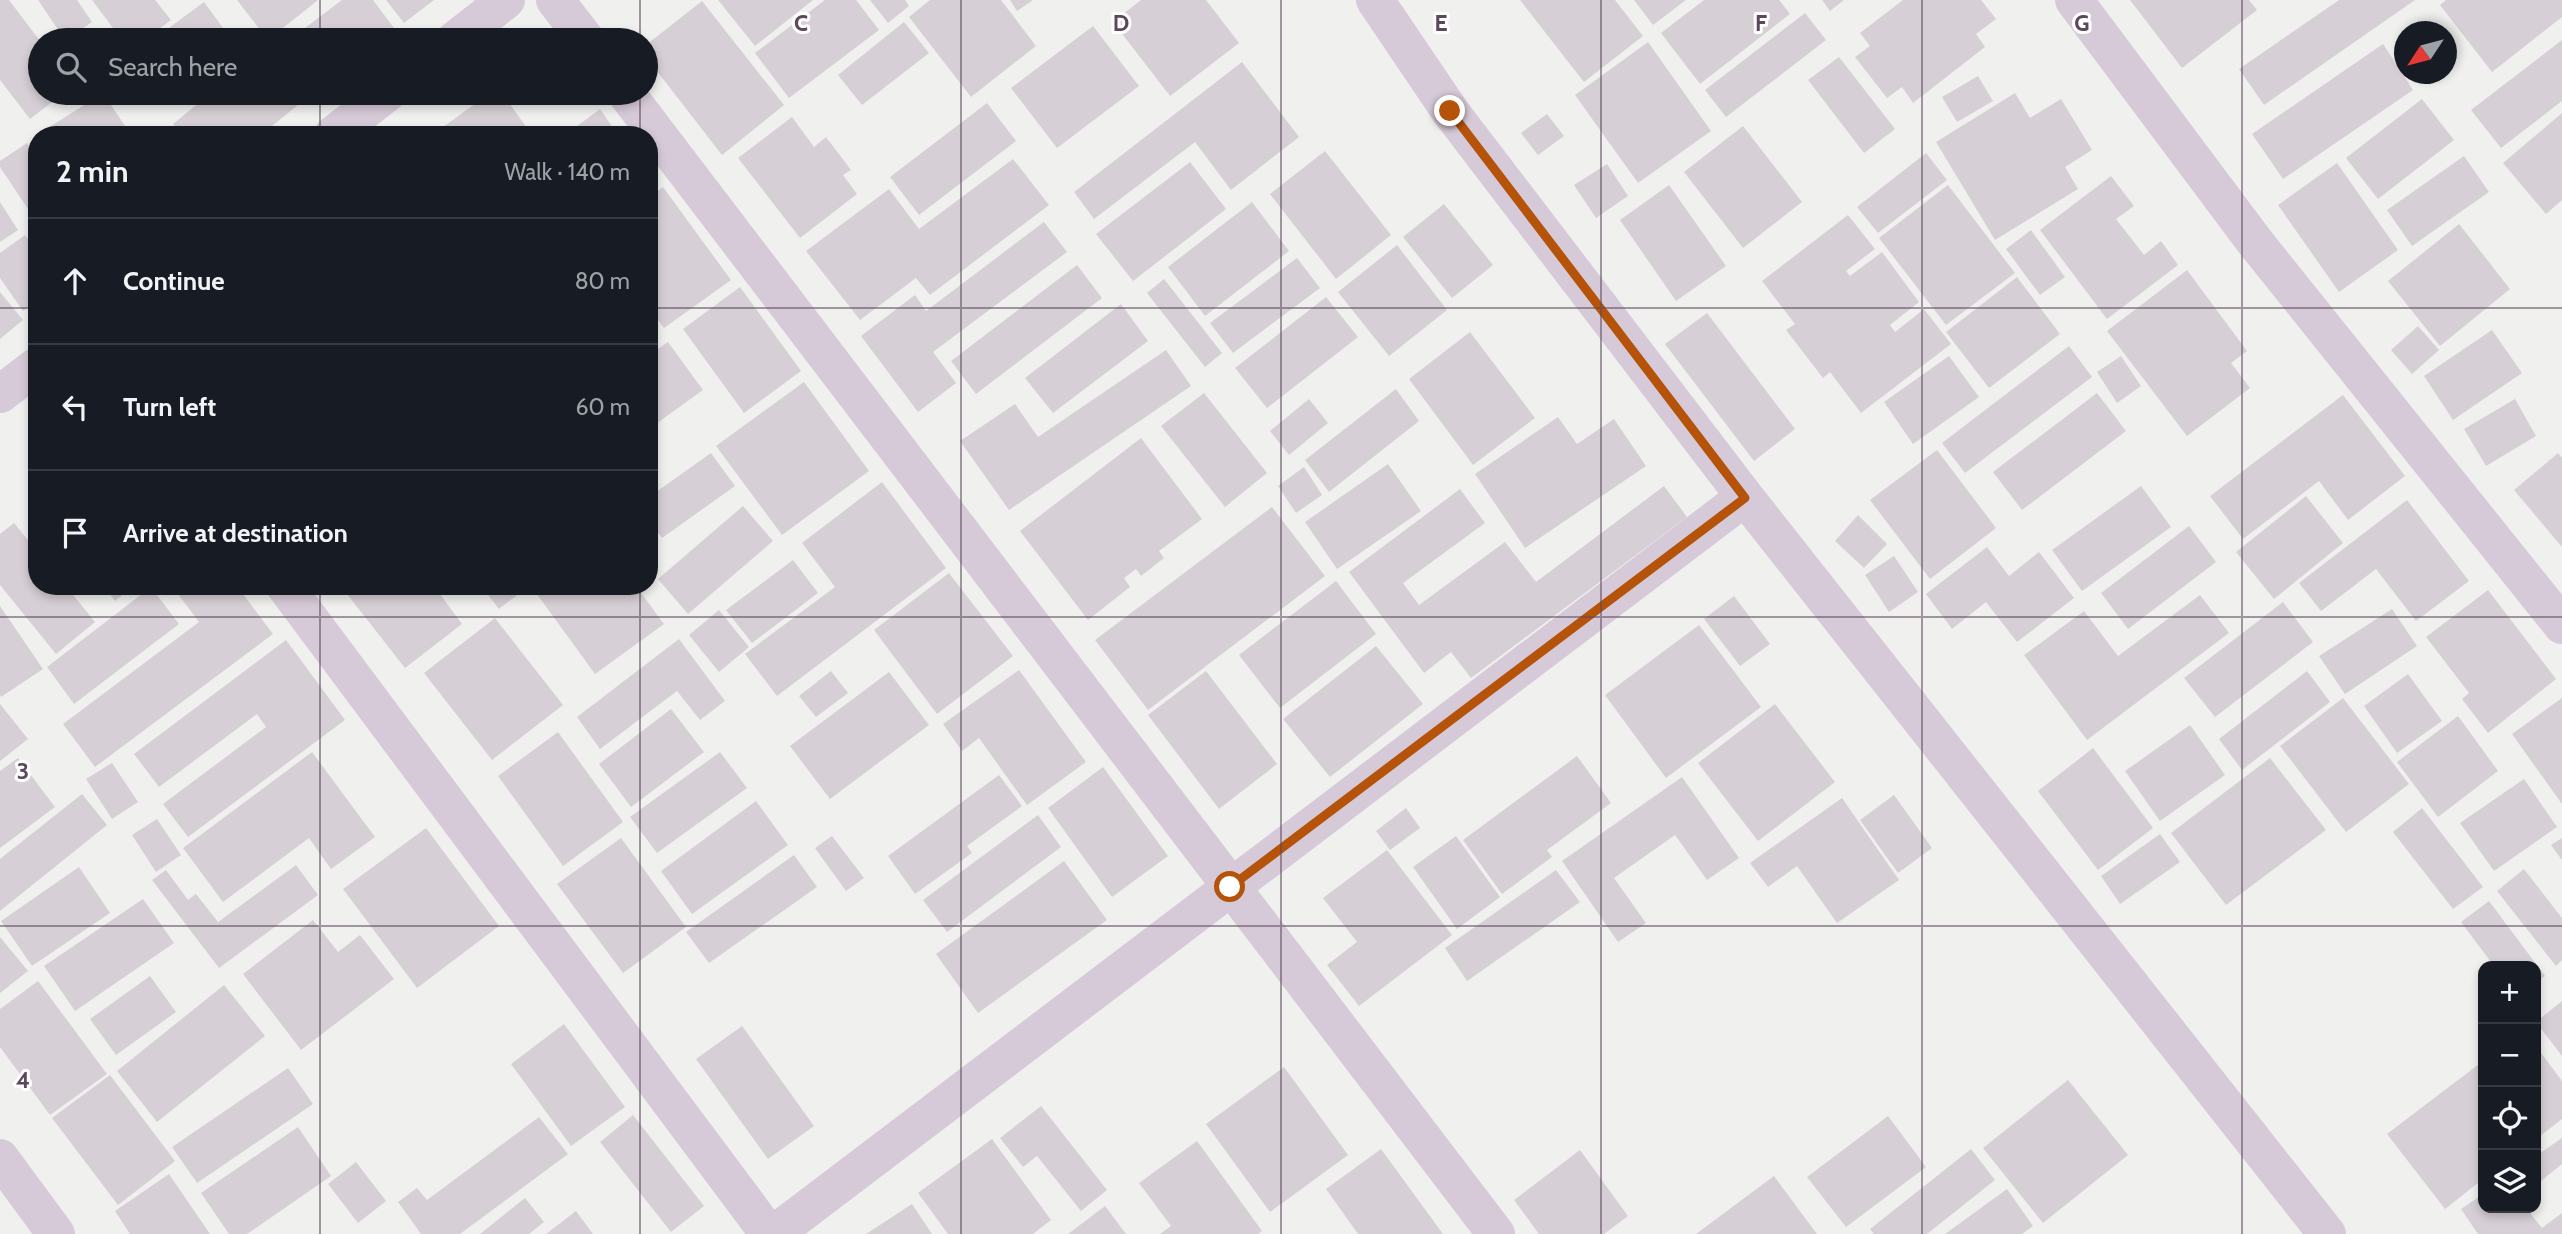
<!DOCTYPE html>
<html lang="en">
<head>
<meta charset="utf-8">
<style>
  body { margin:0; font-family:Cabin,sans-serif; background:#20242c; color:#f1f3f6 }
  .controls { position:absolute; right:21px; bottom:21px; display:grid; overflow:hidden; border-radius:14px; box-shadow:0 4px 10px #0003 }
  .controls button { width:63px; height:63px; display:grid; place-items:center; padding:0; border:0; border-bottom:2px solid #363941; background:#171b24; color:#f1f3f6; font:35px sans-serif }
  .compass { position:absolute; left:2394px; top:21px; width:63px; height:63px; border-radius:50%; background:#171b24; box-shadow:0 4px 10px #0003; rotate:234deg }
  .stop { position:absolute; width:21px; height:21px; margin:-16px; border:5px solid #b45309; border-radius:50%; background:#fff }
  .stop.end { background:#b45309; border-color:#fff; box-shadow:0 2px 7px #0008 }
  .list { margin:0; padding:0; list-style:none }
  h2 { display:flex; justify-content:space-between; align-items:center; height:91px; margin:0; padding:0 28px; font-size:30px }
  h2 small { font-size:23px; font-weight:400; color:#9ea1a6 }
  .list li { display:grid; grid-template-columns:46px 1fr auto; gap:21px; align-items:center; box-sizing:border-box; height:126px; padding:0 28px; border-top:2px solid #363941 }
  .list b { display:block; font-size:26px; white-space:nowrap }
  .list em { font-size:23px; font-style:normal; color:#9ea1a6 }
  .icon { flex:none; width:38px; height:38px; fill:none; stroke:currentColor; stroke-width:2; stroke-linecap:round; stroke-linejoin:round }
  .map { position:relative; flex:none; width:2562px; height:1234px; overflow:hidden }
  .search { position:absolute; background:#171b24; box-shadow:0 4px 10px #0003; left:28px; top:28px; width:630px; height:77px; display:flex; align-items:center; gap:18px; box-sizing:border-box; padding:0 24px; border-radius:38px; color:#9ea1a6; font-size:26px }
  .panel { position:absolute; background:#171b24; box-shadow:0 4px 10px #0003; left:28px; top:126px; width:630px; height:469px; border-radius:28px }
  .map>svg:first-child { display:block }
  .building { fill:#d6cfd5 }
  .lines { fill:none; stroke-linecap:round; stroke-linejoin:round }
  .street { stroke:#d7cad8; stroke-width:38 }
  .route { stroke:#b45309; stroke-width:9 }
  .grid { fill:none; stroke:#5b495b; stroke-width:2; stroke-opacity:0.55 }
  .grid-label { font-size:23px; text-anchor:middle; font-weight:bold; fill:#5b495b; stroke:#fff; stroke-width:6; stroke-linejoin:round; paint-order:stroke }
</style>
</head>
<body>
<div class="map">
<svg width="2562" height="1234" viewBox="0 0 2562 1234">
  <rect width="100%" height="100%" fill="#f0f1ef"/>
  <!-- building -->
  <path class="building" d="M 0,0 L 9,0 L 40,41 L 40,93 L 64,93 L 30,119 L 0,80 Z
    M 38,0 L 77,0 L 92,22 L 65,40 Z
    M 92,0 L 155,0 L 171,20 L 144,40 L 122,40 Z
    M 237,0 L 318,0 L 268,40 Z
    M 342,0 L 373,0 L 403,40 L 289,40 Z
    M 386,0 L 434,0 L 404,23 Z
    M 718,0 L 813,0 L 755,46 Z
    M 825,0 L 856,0 L 879,30 L 789,98 L 755,53 Z
    M 870,0 L 905,0 L 909,6 L 888,23 Z
    M 930,0 L 1001,0 L 1036,46 L 971,97 L 909,17 Z
    M 1010,0 L 1033,0 L 1017,11 Z
    M 1141,0 L 1206,0 L 1239,43 L 1170,96 L 1113,22 Z
    M 1520,0 L 1615,0 L 1643,36 L 1584,82 Z
    M 1634,0 L 1686,0 L 1653,25 Z
    M 1704,0 L 1779,0 L 1790,14 L 1700,84 L 1661,33 Z
    M 1822,0 L 1844,0 L 1830,11 Z
    M 1903,0 L 1981,0 L 1996,19 L 1976,34 L 1985,47 L 1913,103 L 1902,87 L 1887,98 L 1855,57 L 1870,46 L 1860,33 Z
    M 2130,0 L 2249,0 L 2257,10 L 2182,68 Z
    M 2339,0 L 2415,0 L 2264,105 L 2239,69 Z
    M 2446,0 L 2562,0 L 2562,17 L 2492,72 L 2440,5 Z
    M 702,1 L 784,105 L 722,155 L 646,57 L 646,45 Z
    M 204,2 L 232,40 L 168,40 L 162,33 Z
    M 1805,13 L 1826,40 L 1726,117 L 1705,90 Z
    M 904,22 L 929,53 L 862,105 L 838,75 Z
    M 1093,26 L 1139,86 L 1057,148 L 1011,88 Z
    M 2562,40 L 2562,101 L 2501,148 L 2471,110 Z
    M 1648,42 L 1711,131 L 1638,183 L 1575,95 Z
    M 2383,44 L 2413,90 L 2283,179 L 2252,134 Z
    M 1839,57 L 1895,129 L 1864,153 L 1808,80 Z
    M 1242,62 L 1299,137 L 1231,190 L 1195,142 L 1094,219 L 1074,192 Z
    M 1978,76 L 1993,101 L 1957,122 L 1942,97 Z
    M 103,93 L 131,135 L 52,135 L 48,128 Z
    M 211,93 L 297,93 L 304,100 L 261,135 L 181,135 L 173,124 Z
    M 306,93 L 331,93 L 315,105 Z
    M 490,93 L 502,93 L 532,135 L 432,135 Z
    M 2015,93 L 2030,118 L 2061,99 L 2092,150 L 2065,167 L 2078,189 L 1995,240 L 1936,142 Z
    M 2422,99 L 2454,140 L 2378,199 L 2346,158 Z
    M 987,103 L 1016,141 L 919,215 L 890,177 Z
    M 600,109 L 618,135 L 565,135 Z
    M 2562,113 L 2562,200 L 2546,214 L 2503,163 Z
    M 1547,114 L 1564,136 L 1538,155 L 1521,133 Z
    M 792,117 L 814,147 L 826,137 L 851,170 L 843,175 L 857,194 L 800,238 L 738,158 Z
    M 1743,126 L 1802,202 L 1743,248 L 1684,172 Z
    M 27,143 L 37,158 L 37,207 L 30,212 L 0,167 L 0,161 Z
    M 1325,151 L 1391,235 L 1336,279 L 1270,194 Z
    M 1926,153 L 1947,180 L 1878,233 L 1857,207 Z
    M 2464,156 L 2489,192 L 2412,246 L 2387,210 Z
    M 1013,159 L 1049,205 L 930,295 L 916,278 L 860,320 L 806,251 L 889,189 L 919,229 Z
    M 1190,162 L 1226,209 L 1133,281 L 1096,234 Z
    M 2337,163 L 2398,250 L 2339,292 L 2278,205 Z
    M 1607,164 L 1628,196 L 1596,218 L 1574,185 Z
    M 2111,176 L 2134,206 L 2116,219 L 2144,255 L 2161,241 L 2178,265 L 2107,319 L 2040,230 Z
    M 1669,185 L 1726,266 L 1676,301 L 1620,220 Z
    M 1948,185 L 2015,273 L 1946,325 L 1879,238 Z
    M 663,187 L 731,280 L 664,328 L 649,308 L 649,197 Z
    M 0,202 L 18,230 L 0,242 Z
    M 1252,202 L 1289,251 L 1205,316 L 1168,267 Z
    M 1444,204 L 1493,265 L 1452,298 L 1403,237 Z
    M 1848,215 L 1875,249 L 1846,271 L 1850,276 L 1882,252 L 1919,302 L 1890,325 L 1895,332 L 1924,309 L 1951,344 L 1861,413 L 1830,372 L 1823,378 L 1786,330 L 1795,324 L 1762,281 Z
    M 1044,222 L 1067,252 L 933,352 L 956,383 L 918,412 L 861,336 L 915,295 L 926,311 Z
    M 2459,224 L 2510,289 L 2440,346 L 2388,281 Z
    M 2031,230 L 2065,277 L 2040,295 L 2006,249 Z
    M 25,235 L 37,251 L 37,301 L 23,311 L 0,278 L 0,253 Z
    M 1397,245 L 1447,310 L 1389,356 L 1338,292 Z
    M 1297,258 L 1320,288 L 1233,353 L 1210,323 Z
    M 1077,265 L 1102,298 L 976,394 L 951,361 Z
    M 2187,270 L 2247,351 L 2231,363 L 2250,388 L 2187,436 L 2107,331 Z
    M 2017,277 L 2060,334 L 1989,388 L 1946,332 Z
    M 1164,279 L 1222,353 L 1205,367 L 1147,293 Z
    M 740,287 L 801,371 L 744,413 L 683,329 Z
    M 0,292 L 23,320 L 0,339 Z
    M 1326,297 L 1358,337 L 1267,408 L 1235,368 Z
    M 1121,304 L 1148,341 L 1053,413 L 1025,378 Z
    M 1707,313 L 1795,429 L 1754,461 L 1665,344 Z
    M 2418,326 L 2439,350 L 2412,374 L 2391,350 Z
    M 2492,330 L 2522,373 L 2453,420 L 2424,376 Z
    M 1470,332 L 1535,418 L 1473,465 L 1409,379 Z
    M 668,342 L 703,390 L 649,429 L 649,355 Z
    M 2069,346 L 2092,377 L 1965,473 L 1942,443 Z
    M 1166,350 L 1191,386 L 1009,510 L 960,441 L 1015,404 L 1038,437 Z
    M 1949,356 L 1979,397 L 1913,444 L 1884,402 Z
    M 2121,356 L 2141,386 L 2117,403 L 2097,372 Z
    M 804,382 L 869,471 L 782,535 L 716,446 Z
    M 1396,389 L 1419,421 L 1329,492 L 1305,460 Z
    M 1204,393 L 1267,473 L 1225,507 L 1161,426 Z
    M 2097,393 L 2126,431 L 2022,510 L 1993,472 Z
    M 2343,395 L 2405,476 L 2348,520 L 2319,481 L 2243,539 L 2210,496 Z
    M 1309,399 L 1328,423 L 1289,455 L 1270,431 Z
    M 2515,399 L 2536,436 L 2486,466 L 2464,429 Z
    M 1558,417 L 1577,444 L 1614,419 L 1646,466 L 1525,548 L 1475,474 Z
    M 1141,438 L 1202,519 L 1159,551 L 1164,558 L 1141,576 L 1136,569 L 1124,578 L 1130,587 L 1088,620 L 1020,531 Z
    M 1937,450 L 1996,528 L 1930,579 L 1870,500 Z
    M 711,453 L 735,486 L 662,538 L 649,520 L 649,497 Z
    M 2558,453 L 2562,458 L 2562,547 L 2514,490 Z
    M 1388,464 L 1421,511 L 1337,569 L 1305,522 Z
    M 1304,467 L 1322,495 L 1296,513 L 1278,486 Z
    M 882,482 L 946,568 L 777,696 L 745,654 L 835,587 L 802,543 Z
    M 1664,486 L 1687,517 L 1471,678 L 1451,652 L 1424,673 L 1349,572 L 1460,489 L 1485,523 L 1403,583 L 1419,605 L 1505,542 L 1536,582 Z
    M 2141,486 L 2171,527 L 2082,591 L 2052,550 Z
    M 2306,496 L 2343,543 L 2274,599 L 2236,552 Z
    M 2407,500 L 2469,581 L 2416,621 L 2376,569 L 2321,611 L 2299,583 Z
    M 743,506 L 773,541 L 688,614 L 658,579 Z
    M 1272,507 L 1325,576 L 1148,710 L 1095,640 Z
    M 1858,515 L 1887,544 L 1864,568 L 1835,541 Z
    M 14,523 L 37,551 L 37,586 L 66,586 L 95,622 L 56,654 L 0,585 L 0,534 Z
    M 2189,526 L 2216,562 L 2128,629 L 2101,593 Z
    M 1987,547 L 2009,576 L 2039,552 L 2074,598 L 2017,642 L 1986,602 L 1952,629 L 1926,594 Z
    M 1894,556 L 1918,592 L 1889,612 L 1865,575 Z
    M 793,560 L 818,593 L 752,643 L 726,610 Z
    M 949,573 L 1013,656 L 937,714 L 874,630 Z
    M 1336,581 L 1376,634 L 1280,708 L 1239,655 Z
    M 104,586 L 133,586 L 115,601 Z
    M 172,586 L 237,586 L 273,634 L 95,767 L 63,724 L 199,622 Z
    M 357,586 L 434,586 L 462,624 L 405,668 L 347,594 Z
    M 481,586 L 529,586 L 499,609 Z
    M 531,586 L 636,586 L 664,624 L 595,674 Z
    M 151,587 L 179,624 L 74,704 L 47,667 Z
    M 2488,590 L 2556,679 L 2488,733 L 2462,699 L 2469,693 L 2426,637 Z
    M 2200,595 L 2229,633 L 2087,740 L 2024,655 L 2084,611 L 2118,656 Z
    M 1734,596 L 1770,644 L 1740,666 L 1704,619 Z
    M 2283,602 L 2313,642 L 2215,717 L 2184,678 Z
    M 0,606 L 43,669 L 1,697 L 0,695 Z
    M 2392,609 L 2417,646 L 2345,694 L 2319,656 Z
    M 719,610 L 749,647 L 719,672 L 689,635 Z
    M 495,618 L 563,705 L 492,760 L 424,673 Z
    M 1699,625 L 1761,707 L 1666,778 L 1605,695 Z
    M 679,639 L 725,701 L 700,720 L 677,691 L 600,749 L 577,717 Z
    M 286,640 L 345,720 L 188,837 L 163,804 L 266,727 L 257,714 L 159,787 L 134,754 Z
    M 1376,646 L 1423,704 L 1330,777 L 1283,719 Z
    M 1019,670 L 1086,762 L 1027,805 L 979,738 L 962,751 L 943,724 Z
    M 831,671 L 848,693 L 816,717 L 799,696 Z
    M 1206,671 L 1277,764 L 1219,809 L 1148,715 Z
    M 2307,671 L 2330,702 L 2242,770 L 2219,739 Z
    M 889,672 L 929,725 L 830,799 L 790,746 Z
    M 2408,674 L 2442,721 L 2397,753 L 2364,706 Z
    M 2343,698 L 2409,784 L 2346,832 L 2280,746 Z
    M 2562,698 L 2562,804 L 2512,734 Z
    M 0,704 L 28,739 L 0,761 Z
    M 1775,704 L 1835,782 L 1758,841 L 1698,763 Z
    M 671,709 L 704,752 L 631,807 L 599,764 Z
    M 2458,716 L 2498,771 L 2438,817 L 2397,762 Z
    M 2190,725 L 2225,775 L 2160,821 L 2125,771 Z
    M 558,732 L 623,822 L 563,866 L 498,776 Z
    M 2093,748 L 2153,828 L 2098,870 L 2038,791 Z
    M 312,752 L 375,837 L 331,869 L 309,838 L 223,902 L 183,848 Z
    M 720,752 L 747,788 L 657,853 L 630,817 Z
    M 1577,756 L 1611,803 L 1547,850 L 1552,857 L 1502,894 L 1463,840 Z
    M 18,758 L 55,807 L 0,848 L 0,771 Z
    M 2270,758 L 2326,830 L 2226,905 L 2171,833 Z
    M 112,763 L 138,802 L 112,819 L 86,779 Z
    M 1103,767 L 1168,856 L 1112,897 L 1048,808 Z
    M 999,775 L 1022,806 L 967,846 L 972,853 L 915,894 L 888,856 Z
    M 1682,777 L 1739,858 L 1707,880 L 1675,835 L 1614,878 L 1646,923 L 1618,942 L 1562,861 Z
    M 2524,779 L 2557,827 L 2494,871 L 2460,823 Z
    M 82,794 L 107,825 L 0,911 L 0,859 Z
    M 1894,795 L 1932,848 L 1898,873 L 1860,820 Z
    M 1842,798 L 1899,880 L 1837,923 L 1797,866 L 1768,887 L 1750,863 Z
    M 756,801 L 788,845 L 692,914 L 661,871 Z
    M 1406,808 L 1420,828 L 1390,850 L 1376,831 Z
    M 2422,808 L 2483,887 L 2453,909 L 2393,832 Z
    M 1038,815 L 1061,847 L 947,932 L 923,900 Z
    M 157,819 L 181,855 L 156,872 L 132,835 Z
    M 426,828 L 499,926 L 417,988 L 343,889 Z
    M 2160,834 L 2180,862 L 2120,904 L 2101,876 Z
    M 832,836 L 864,878 L 846,891 L 815,848 Z
    M 1456,836 L 1500,897 L 1457,929 L 1413,867 Z
    M 621,838 L 686,927 L 623,973 L 557,884 Z
    M 2562,838 L 2562,860 L 2551,845 Z
    M 1387,850 L 1452,935 L 1359,1006 L 1327,965 L 1357,942 L 1323,898 Z
    M 794,855 L 817,887 L 709,963 L 686,932 Z
    M 1064,861 L 1107,920 L 978,1013 L 936,954 Z
    M 296,865 L 318,895 L 219,968 L 152,880 L 166,870 L 188,900 L 196,894 L 218,922 Z
    M 79,867 L 110,913 L 32,966 L 1,921 Z
    M 2524,869 L 2562,918 L 2562,960 L 2556,966 L 2497,891 Z
    M 1556,870 L 1580,902 L 1467,981 L 1445,948 Z
    M 143,899 L 174,943 L 75,1011 L 44,966 Z
    M 2489,901 L 2545,976 L 2536,982 L 2536,966 L 2494,966 L 2461,922 Z
    M 313,920 L 338,952 L 360,935 L 394,979 L 301,1050 L 243,974 Z
    M 0,937 L 28,971 L 0,993 Z
    M 150,976 L 176,1012 L 116,1055 L 90,1019 Z
    M 38,981 L 107,1074 L 50,1115 L 0,1047 L 0,1009 Z
    M 224,985 L 265,1036 L 157,1122 L 117,1071 Z
    M 2562,1001 L 2562,1056 L 2536,1022 Z
    M 564,1024 L 625,1107 L 571,1146 L 511,1064 Z
    M 742,1026 L 814,1126 L 768,1159 L 696,1059 Z
    M 2536,1046 L 2562,1081 L 2562,1119 L 2536,1139 Z
    M 2483,1061 L 2483,1179 L 2445,1209 L 2387,1134 Z
    M 1284,1067 L 1348,1155 L 1270,1212 L 1206,1124 Z
    M 288,1068 L 313,1104 L 197,1183 L 172,1147 Z
    M 110,1075 L 175,1161 L 118,1205 L 52,1118 Z
    M 2068,1080 L 2128,1155 L 2043,1223 L 1983,1148 Z
    M 1041,1106 L 1107,1190 L 1081,1211 L 1037,1156 L 1023,1167 L 1000,1138 Z
    M 633,1115 L 704,1206 L 671,1232 L 600,1142 Z
    M 1888,1116 L 1926,1167 L 1846,1227 L 1807,1177 Z
    M 539,1117 L 568,1154 L 460,1234 L 421,1234 L 398,1202 L 417,1188 L 427,1200 Z
    M 298,1127 L 331,1176 L 247,1234 L 229,1234 L 201,1193 Z
    M 2562,1138 L 2562,1164 L 2536,1185 L 2536,1156 Z
    M 992,1139 L 1051,1220 L 1033,1234 L 948,1234 L 918,1193 Z
    M 1197,1141 L 1262,1231 L 1258,1234 L 1160,1234 L 1171,1226 L 1139,1183 Z
    M 1381,1149 L 1443,1234 L 1358,1234 L 1326,1189 Z
    M 1971,1149 L 1995,1180 L 1927,1234 L 1874,1234 L 1870,1229 Z
    M 1580,1150 L 1628,1216 L 1604,1234 L 1539,1234 L 1514,1200 Z
    M 356,1162 L 386,1201 L 358,1223 L 328,1184 Z
    M 169,1174 L 210,1234 L 130,1234 L 115,1211 Z
    M 1774,1176 L 1817,1234 L 1696,1234 Z
    M 2007,1189 L 2033,1226 L 2022,1234 L 1945,1234 Z
    M 2483,1194 L 2483,1208 L 2526,1208 L 2542,1228 L 2562,1213 L 2562,1234 L 2478,1234 L 2461,1209 Z
    M 525,1198 L 544,1222 L 529,1234 L 480,1234 Z
    M 912,1204 L 932,1234 L 866,1234 Z
    M 1105,1206 L 1126,1234 L 1068,1234 Z
    M 576,1211 L 593,1234 L 546,1234 Z"/>
  <g class="lines">
    <!-- street -->
    <path class="street" d="M 555,0 L 586,40
      M 1375,0 L 1450,111 L 1745,497 L 2327,1234
      M 2074,0 L 2255,242 L 2562,625
      M 455,40 L 506,0
      M 626,93 L 1496,1234
      M 333,135 L 387,93
      M 0,394 L 37,366
      M 285,586 L 769,1234
      M 0,1158 L 56,1234
      M 774,1234 L 1745,497"/>
  </g>
  <g class="lines">
    <!-- route -->
    <path class="route" d="M 1230,887 L 1745,498 L 1450,111"/>
  </g>
  <!-- grid -->
  <path class="grid" d="M 320,0 L 320,40M 640,0 L 640,40M 961,0 L 961,1234M 1281,0 L 1281,1234M 1601,0 L 1601,1234M 1922,0 L 1922,1234M 2242,0 L 2242,1234M 320,93 L 320,135M 640,93 L 640,135M 0,308 L 37,308M 649,308 L 2562,308M 320,586 L 320,1234M 640,586 L 640,1234M 0,617 L 2562,617M 0,926 L 2562,926"/>
  <g class="grid-label">
    <text x="801" y="31">C</text>
    <text x="1121" y="31">D</text>
    <text x="1441" y="31">E</text>
    <text x="1761" y="31">F</text>
    <text x="2082" y="31">G</text>
    <text x="23" y="779">3</text>
    <text x="23" y="1088">4</text>
  </g>
</svg>
<div class="controls">
<button>+</button>
<button>−</button>
<button><svg class="icon" aria-label="locate" viewBox="0 0 24 24"><circle cx="12" cy="12" r="6"/><path d="M12 2v4M12 18v4M2 12h4M18 12h4"/></svg></button>
<button><svg class="icon" aria-label="layers" viewBox="0 0 24 24"><path d="M12 4l9 5-9 5-9-5zM3 14l9 5 9-5"/></svg></button>
</div>
<svg class="compass" viewBox="-18 -18 36 36"><path d="M0-13l5 13h-10z" fill="#e53935"/><path d="M0 13l5-13h-10z" fill="#9ea1a6"/></svg>
<div class="stop" style="left:1230px;top:887px"></div>
<div class="stop end" style="left:1450px;top:111px"></div>
<div class="search"><svg class="icon" aria-label="search" viewBox="0 0 24 24"><circle cx="10" cy="10" r="6"/><path d="M15 15l6 6"/></svg>Search here</div>
<section class="panel">
<h2>2 min<small>Walk · 140 m</small></h2>
<ul class="list">
<li><svg class="icon" aria-label="ahead" viewBox="0 0 24 24"><path d="M12 20V5M6 11l6-6 6 6"/></svg><div><b>Continue</b></div><em>80 m</em></li>
<li><svg class="icon" aria-label="left" viewBox="0 0 24 24"><path d="M17 20v-9H6M10 6l-5 5 5 5"/></svg><div><b>Turn left</b></div><em>60 m</em></li>
<li><svg class="icon" aria-label="arrive" viewBox="0 0 24 24"><path d="M6 21V4h12l-3 4 3 4H6"/></svg><div><b>Arrive at destination</b></div></li>
</ul>
</section>
</div>
</body>
</html>
